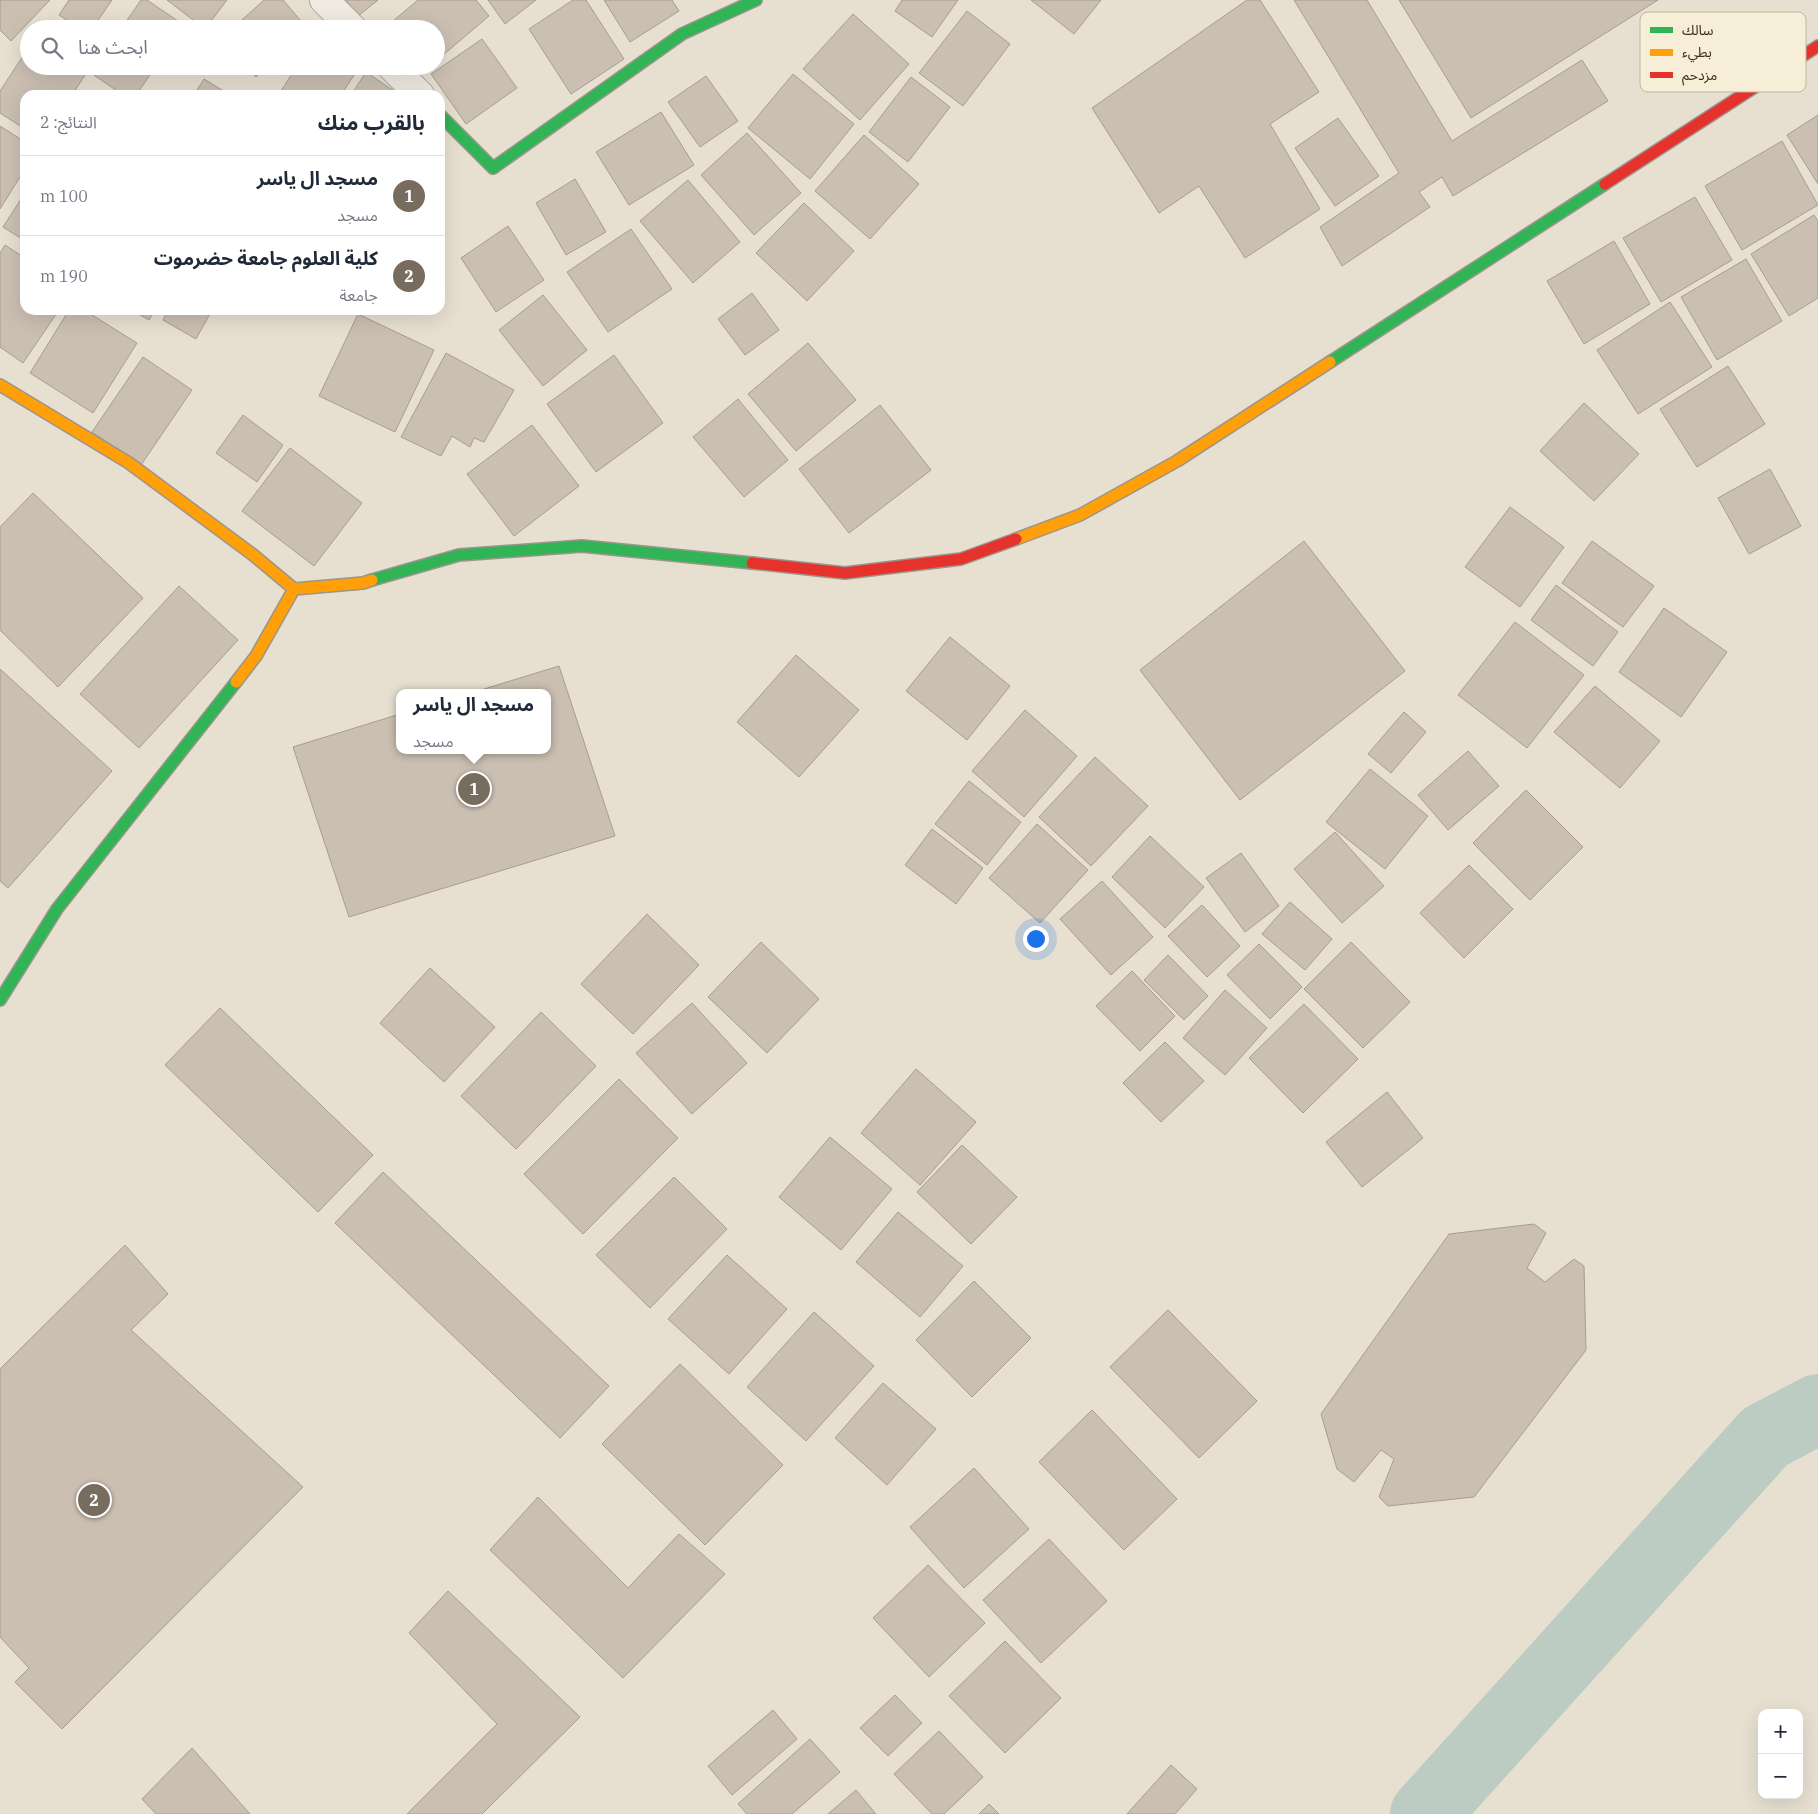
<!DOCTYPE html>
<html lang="ar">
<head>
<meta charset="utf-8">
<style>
  body { margin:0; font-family:"IBM Plex Serif","Noto Sans Arabic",serif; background:#f2f2f3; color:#1f2937; direction:rtl }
  .controls { position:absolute; right:15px; bottom:15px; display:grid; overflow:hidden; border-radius:10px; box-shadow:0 5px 20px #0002 }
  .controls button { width:45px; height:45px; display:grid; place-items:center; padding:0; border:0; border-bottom:1px solid #e0e1e3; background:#fff; color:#1f2937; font:25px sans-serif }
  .you { position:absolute; left:1035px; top:938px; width:18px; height:18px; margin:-12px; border:4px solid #fff; border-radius:50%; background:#1a73e8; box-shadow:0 0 0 8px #1a73e833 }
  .badge { display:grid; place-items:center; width:32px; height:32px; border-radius:50%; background:#786c5e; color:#fff; font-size:16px; font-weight:700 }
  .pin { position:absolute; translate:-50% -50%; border:2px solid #fff; box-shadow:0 1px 5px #0006 }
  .popup { position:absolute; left:396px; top:689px; width:155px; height:65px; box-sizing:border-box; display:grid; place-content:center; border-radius:10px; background:#fff; filter:drop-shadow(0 1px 4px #0005); font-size:16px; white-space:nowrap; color:#747a83 }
  .popup b { font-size:19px; color:#1f2937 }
  .popup::after { content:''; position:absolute; left:50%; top:100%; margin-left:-10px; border:10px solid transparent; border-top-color:#fff }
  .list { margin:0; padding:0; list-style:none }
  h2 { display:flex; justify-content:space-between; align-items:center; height:65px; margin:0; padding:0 20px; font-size:21px }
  h2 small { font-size:16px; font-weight:400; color:#747a83 }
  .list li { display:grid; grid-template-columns:32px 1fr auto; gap:15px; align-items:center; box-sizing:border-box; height:80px; padding:0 20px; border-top:1px solid #e0e1e3 }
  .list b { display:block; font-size:19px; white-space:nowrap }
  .list p { margin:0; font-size:16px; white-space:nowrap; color:#747a83 }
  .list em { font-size:16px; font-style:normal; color:#747a83 }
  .icon { flex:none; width:28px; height:28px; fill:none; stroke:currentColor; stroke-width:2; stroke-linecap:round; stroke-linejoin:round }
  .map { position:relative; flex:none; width:1818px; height:1814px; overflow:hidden; direction:ltr }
  .search { position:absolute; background:#fff; box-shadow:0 5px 20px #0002; left:20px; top:20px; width:425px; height:55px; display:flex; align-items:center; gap:12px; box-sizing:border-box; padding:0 18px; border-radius:28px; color:#747a83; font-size:19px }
  .panel { position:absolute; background:#fff; box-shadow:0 5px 20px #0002; left:20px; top:90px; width:425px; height:225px; border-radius:15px; direction:rtl }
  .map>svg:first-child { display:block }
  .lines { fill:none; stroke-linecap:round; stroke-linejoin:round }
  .river { stroke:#bcccc2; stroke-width:70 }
  .building { fill:#cbbfb2; stroke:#a89c90 }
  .street-casing { stroke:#ada599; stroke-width:30 }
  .fast-casing { stroke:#9c958a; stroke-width:14 }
  .slow-casing { stroke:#9c958a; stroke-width:14 }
  .jam-casing { stroke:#9c958a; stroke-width:14 }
  .street { stroke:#efebe3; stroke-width:28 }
  .fast { stroke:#30b455; stroke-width:11 }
  .slow { stroke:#ff9f0a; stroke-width:11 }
  .jam { stroke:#e5322d; stroke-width:11 }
  .key { fill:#f7eed8; stroke:#bfb4a1; stroke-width:1 }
  .key-label { font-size:14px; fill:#3d2e20 }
</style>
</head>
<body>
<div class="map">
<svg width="1818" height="1814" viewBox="0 0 1818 1814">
  <rect width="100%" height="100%" fill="#e7e0d1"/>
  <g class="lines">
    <!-- river -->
    <path class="river" d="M 1425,1814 L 1765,1437 L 1818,1409"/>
  </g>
  <!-- building -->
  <path class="building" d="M 0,0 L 50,0 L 11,41 L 0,30 Z
    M 69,0 L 112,0 L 92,29 L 80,29 L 59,15 Z
    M 141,0 L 147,0 L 184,25 L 181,29 L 121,29 Z
    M 167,0 L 227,0 L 205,29 Z
    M 264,0 L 283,0 L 308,29 L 232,29 Z
    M 346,0 L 378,0 L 358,16 Z
    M 418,0 L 476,0 L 489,16 L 436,61 L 436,29 L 400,29 L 393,21 Z
    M 488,0 L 536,0 L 505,24 Z
    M 573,0 L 586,0 L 624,59 L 571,94 L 529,29 Z
    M 604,0 L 672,0 L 679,11 L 630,42 Z
    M 902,0 L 958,0 L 932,37 L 895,11 Z
    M 1031,0 L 1101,0 L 1074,34 Z
    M 1247,0 L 1260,0 L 1319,92 L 1270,124 L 1320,209 L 1245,258 L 1199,186 L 1159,213 L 1092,108 Z
    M 1294,0 L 1367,0 L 1452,141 L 1582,60 L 1608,101 L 1453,196 L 1442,177 L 1419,192 L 1430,207 L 1342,266 L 1320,227 L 1399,173 Z
    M 1399,0 L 1658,0 L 1471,118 Z
    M 967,11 L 1010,44 L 963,106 L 919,73 Z
    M 853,14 L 909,64 L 860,120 L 803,69 Z
    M 482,39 L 517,88 L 466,124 L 431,74 Z
    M 29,47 L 29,66 L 78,66 L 87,72 L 72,95 L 25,95 L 25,129 L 0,113 L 0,91 Z
    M 96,66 L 156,66 L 136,95 L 123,95 L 91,73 Z
    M 246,66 L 268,66 L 256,77 Z
    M 297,66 L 360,66 L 341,95 L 280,95 L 279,94 Z
    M 366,72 L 400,95 L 351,95 Z
    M 793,74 L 854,124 L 810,179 L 748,128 Z
    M 706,76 L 738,121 L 700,147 L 668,102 Z
    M 911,77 L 950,107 L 908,162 L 869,132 Z
    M 204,79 L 230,95 L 194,95 Z
    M 661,112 L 694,165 L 629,205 L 596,152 Z
    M 1818,115 L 1818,184 L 1787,135 Z
    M 1338,118 L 1379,176 L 1335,206 L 1295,148 Z
    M 0,126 L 25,142 L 25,169 L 0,209 Z
    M 747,133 L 801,193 L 754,235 L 701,175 Z
    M 864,135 L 919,184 L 870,239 L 815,191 Z
    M 1782,141 L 1818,205 L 1742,250 L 1705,186 Z
    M 575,179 L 606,232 L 566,255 L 536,203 Z
    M 688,180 L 740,242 L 693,283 L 640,221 Z
    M 25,193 L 25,241 L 3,227 Z
    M 1695,197 L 1732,260 L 1661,302 L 1623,238 Z
    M 804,203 L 854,251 L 807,301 L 756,253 Z
    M 1814,215 L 1818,221 L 1818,298 L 1789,316 L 1751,254 Z
    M 508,226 L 544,280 L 496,312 L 461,258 Z
    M 631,229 L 672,289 L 608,332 L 567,272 Z
    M 1614,241 L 1650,304 L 1584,344 L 1547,281 Z
    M 5,245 L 25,258 L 25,310 L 59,310 L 23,363 L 0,347 L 0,253 Z
    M 1746,259 L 1782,321 L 1717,360 L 1681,297 Z
    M 752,293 L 779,330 L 745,355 L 718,319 Z
    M 543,295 L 587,350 L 543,386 L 499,330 Z
    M 1670,302 L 1712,367 L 1638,414 L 1597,350 Z
    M 69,310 L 84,310 L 137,343 L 93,413 L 30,373 Z
    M 131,310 L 155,310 L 149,320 Z
    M 168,310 L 212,310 L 196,339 L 163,320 Z
    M 358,314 L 434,350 L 395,432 L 319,396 Z
    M 808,343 L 856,400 L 796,451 L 748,394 Z
    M 446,353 L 514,390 L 484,442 L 474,438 L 470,447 L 452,436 L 441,456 L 401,437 Z
    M 614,355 L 663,423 L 596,472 L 547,404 Z
    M 143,357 L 192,390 L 141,465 L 92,432 Z
    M 1728,366 L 1765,424 L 1697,467 L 1660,409 Z
    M 738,399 L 788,460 L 744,497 L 693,437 Z
    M 1584,403 L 1639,454 L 1594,501 L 1540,451 Z
    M 880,405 L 931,470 L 849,533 L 799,469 Z
    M 243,415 L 283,445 L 257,482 L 216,453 Z
    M 532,425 L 579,486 L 514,536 L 467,474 Z
    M 290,448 L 362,503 L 314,566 L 242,511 Z
    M 1770,469 L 1801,526 L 1749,554 L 1718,498 Z
    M 33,493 L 143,598 L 58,687 L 0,630 L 0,527 Z
    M 1510,507 L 1564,547 L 1520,607 L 1465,567 Z
    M 1304,541 L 1405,671 L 1240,800 L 1140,670 Z
    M 1592,541 L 1654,586 L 1623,627 L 1562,583 Z
    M 1556,585 L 1618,632 L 1593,666 L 1531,620 Z
    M 179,586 L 238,640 L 139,748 L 80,694 Z
    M 1664,608 L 1727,652 L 1681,717 L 1619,672 Z
    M 1515,622 L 1584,675 L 1527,748 L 1458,695 Z
    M 950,637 L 1010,686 L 967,740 L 906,691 Z
    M 796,655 L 859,710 L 799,777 L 737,722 Z
    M 559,666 L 615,836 L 349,917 L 293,747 L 400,714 L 400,750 L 548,750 L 548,693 L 471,693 Z
    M 0,669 L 112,771 L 8,888 L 0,881 Z
    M 1595,686 L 1660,741 L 1620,788 L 1554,732 Z
    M 1025,710 L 1077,756 L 1024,817 L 972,771 Z
    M 1404,712 L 1426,732 L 1391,773 L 1368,754 Z
    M 1468,751 L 1499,786 L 1448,830 L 1418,795 Z
    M 1095,757 L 1148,806 L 1091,866 L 1039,817 Z
    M 1370,769 L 1428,816 L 1385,869 L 1326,822 Z
    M 969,781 L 1021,822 L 987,865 L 935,824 Z
    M 1526,790 L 1583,847 L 1530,900 L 1473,843 Z
    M 1037,824 L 1088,870 L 1040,923 L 989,878 Z
    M 932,829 L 983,868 L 956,904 L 905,865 Z
    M 1335,832 L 1384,886 L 1342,923 L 1294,869 Z
    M 1150,836 L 1204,887 L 1165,928 L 1112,877 Z
    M 1241,853 L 1279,906 L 1245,932 L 1206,878 Z
    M 1469,865 L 1513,909 L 1464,958 L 1420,913 Z
    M 1102,881 L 1153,937 L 1111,975 L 1060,919 Z
    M 1290,902 L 1332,939 L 1305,970 L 1262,934 Z
    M 1202,905 L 1240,946 L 1207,977 L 1168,936 Z
    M 647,914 L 699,965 L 633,1034 L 581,984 Z
    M 761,942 L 819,999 L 767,1053 L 708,997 Z
    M 1351,942 L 1410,1002 L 1363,1048 L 1304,989 Z
    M 1259,944 L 1302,987 L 1270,1019 L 1227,975 Z
    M 1168,955 L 1208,996 L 1184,1020 L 1144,980 Z
    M 430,968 L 495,1027 L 444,1082 L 380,1023 Z
    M 1132,971 L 1175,1016 L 1140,1051 L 1096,1006 Z
    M 1225,990 L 1267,1028 L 1225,1075 L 1183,1038 Z
    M 692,1003 L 747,1063 L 692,1114 L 636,1053 Z
    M 1304,1004 L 1358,1059 L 1303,1113 L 1249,1058 Z
    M 220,1008 L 373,1155 L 318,1212 L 165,1065 Z
    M 541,1012 L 596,1066 L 516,1149 L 461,1096 Z
    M 1165,1042 L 1204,1081 L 1161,1122 L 1123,1083 Z
    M 916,1069 L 976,1122 L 920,1185 L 861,1133 Z
    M 619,1079 L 678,1138 L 583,1234 L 524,1174 Z
    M 1387,1092 L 1423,1138 L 1362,1187 L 1326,1142 Z
    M 830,1137 L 892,1189 L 841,1250 L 779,1197 Z
    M 962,1145 L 1017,1197 L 971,1244 L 917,1192 Z
    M 383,1172 L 609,1386 L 560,1438 L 335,1223 Z
    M 674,1177 L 727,1229 L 650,1308 L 596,1255 Z
    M 898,1212 L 963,1266 L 920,1317 L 856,1262 Z
    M 1534,1224 L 1546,1233 L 1527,1268 L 1545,1282 L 1574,1259 L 1584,1266 L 1586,1350 L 1474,1497 L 1388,1506 L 1379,1497 L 1394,1459 L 1381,1450 L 1354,1482 L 1337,1469 L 1321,1414 L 1449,1234 Z
    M 125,1245 L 168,1294 L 131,1330 L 303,1487 L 62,1729 L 15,1682 L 29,1668 L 0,1637 L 0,1369 Z
    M 727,1255 L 787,1309 L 729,1374 L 668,1319 Z
    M 974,1281 L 1031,1338 L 972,1397 L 916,1340 Z
    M 1168,1310 L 1257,1401 L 1199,1458 L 1110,1367 Z
    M 814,1312 L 874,1366 L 806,1441 L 747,1387 Z
    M 680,1364 L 783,1465 L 705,1545 L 602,1444 Z
    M 883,1383 L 936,1429 L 887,1485 L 835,1438 Z
    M 1092,1410 L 1177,1499 L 1124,1550 L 1039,1462 Z
    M 974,1468 L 1029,1529 L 964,1588 L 910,1527 Z
    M 538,1497 L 628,1588 L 679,1534 L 725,1574 L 623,1678 L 490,1550 Z
    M 1049,1539 L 1107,1601 L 1041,1663 L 983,1600 Z
    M 928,1565 L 985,1623 L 929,1677 L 873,1618 Z
    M 448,1591 L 580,1717 L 482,1814 L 407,1814 L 497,1724 L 409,1633 Z
    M 1005,1641 L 1061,1698 L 1005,1753 L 949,1696 Z
    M 895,1695 L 922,1723 L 888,1756 L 860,1728 Z
    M 773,1710 L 797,1739 L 732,1795 L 708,1766 Z
    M 939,1731 L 983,1777 L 944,1814 L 932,1814 L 894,1774 Z
    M 810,1739 L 840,1772 L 792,1814 L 747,1814 L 738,1804 Z
    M 192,1748 L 250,1814 L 156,1814 L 142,1799 Z
    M 1171,1765 L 1197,1789 L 1175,1814 L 1127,1814 Z
    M 856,1790 L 876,1814 L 828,1814 Z
    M 989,1804 L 999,1814 L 979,1814 Z"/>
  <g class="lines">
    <!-- street casing -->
    <g class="street-casing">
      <path id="street" d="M 324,0 L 353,29
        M 391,66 L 420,95"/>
    </g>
    <!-- fast casing -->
    <g class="fast-casing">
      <path id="fast" d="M 440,115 L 493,168 L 682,34 L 756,0
        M 1330,362 L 1605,184
        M 372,580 L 459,555 L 582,546 L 752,563
        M 0,1000 L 57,909 L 236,682"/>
    </g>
    <!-- slow casing -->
    <g class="slow-casing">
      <path id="slow" d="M 0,385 L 129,463 L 252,554 L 294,589 L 363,583 L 372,580
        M 1016,539 L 1080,515 L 1177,461 L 1330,362
        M 236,682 L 256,656 L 294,589"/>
    </g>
    <!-- jam casing -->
    <g class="jam-casing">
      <path id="jam" d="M 1605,184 L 1818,46
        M 752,563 L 845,573 L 961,559 L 1016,539"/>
    </g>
    <!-- street -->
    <use href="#street" class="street"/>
    <!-- fast -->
    <use href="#fast" class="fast"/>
    <!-- slow -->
    <use href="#slow" class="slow"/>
    <!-- jam -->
    <use href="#jam" class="jam"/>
  </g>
  <!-- legend -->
  <rect x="1640" y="12" width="166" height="80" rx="8" class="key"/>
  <rect x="1650" y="27" width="23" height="6" fill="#30b455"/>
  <rect x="1650" y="49" width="23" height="7" fill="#ff9f0a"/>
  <rect x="1650" y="72" width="23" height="6" fill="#e5322d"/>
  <g class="key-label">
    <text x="1682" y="35">سالك</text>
    <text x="1682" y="57">بطيء</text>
    <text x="1682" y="80">مزدحم</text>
  </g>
</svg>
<div class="controls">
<button>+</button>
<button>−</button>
</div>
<div class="you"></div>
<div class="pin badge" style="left:474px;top:789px">1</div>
<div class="popup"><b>مسجد ال ياسر</b>مسجد</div>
<div class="pin badge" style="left:94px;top:1500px">2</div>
<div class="search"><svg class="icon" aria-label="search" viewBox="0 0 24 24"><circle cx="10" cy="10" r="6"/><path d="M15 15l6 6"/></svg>ابحث هنا</div>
<section class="panel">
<h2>بالقرب منك<small>النتائج: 2</small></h2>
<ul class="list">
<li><span class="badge">1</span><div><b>مسجد ال ياسر</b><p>مسجد</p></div><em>100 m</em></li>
<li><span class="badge">2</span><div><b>كلية العلوم جامعة حضرموت</b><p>جامعة</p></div><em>190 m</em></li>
</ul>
</section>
</div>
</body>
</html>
